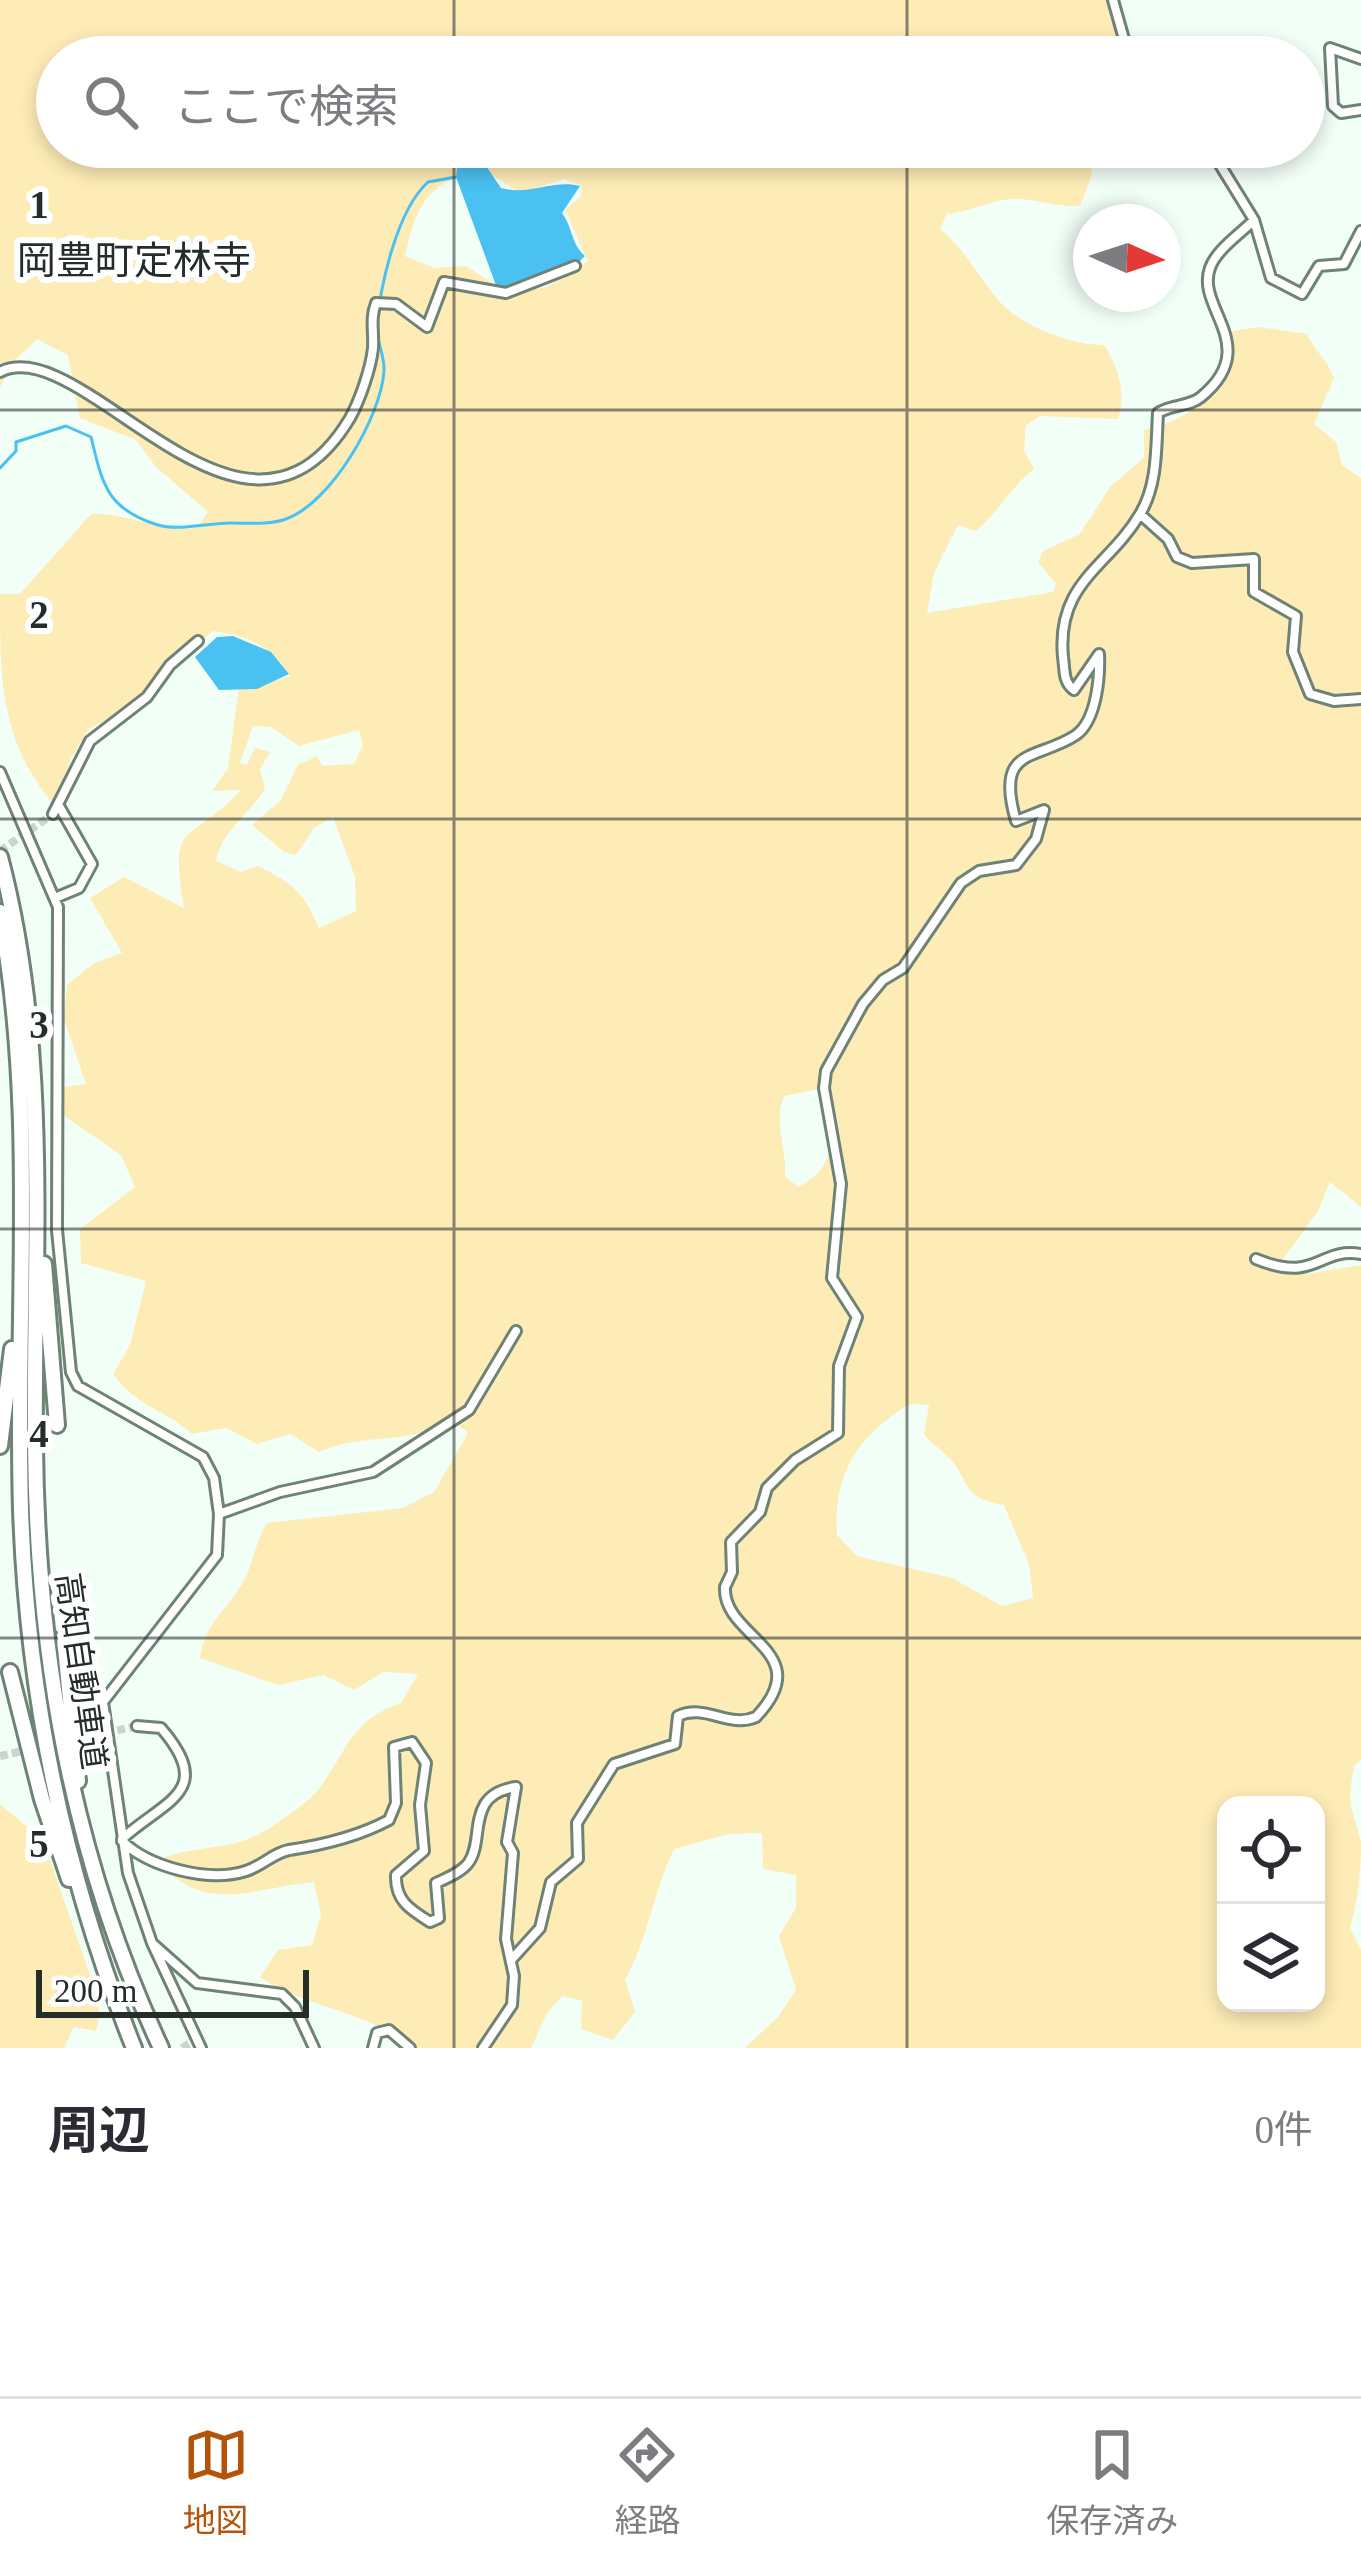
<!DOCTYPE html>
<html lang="ja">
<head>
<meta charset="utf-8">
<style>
  body { margin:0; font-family:"Times New Roman","Noto Sans JP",serif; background:#f2f2f3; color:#2b2b33 }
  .controls { position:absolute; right:36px; bottom:36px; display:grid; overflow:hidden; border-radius:24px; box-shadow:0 6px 18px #0003 }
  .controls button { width:108px; height:108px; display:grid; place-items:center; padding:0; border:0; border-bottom:3px solid #e1e1e2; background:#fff; color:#2b2b33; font:60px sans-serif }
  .compass { position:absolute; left:1073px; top:204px; width:108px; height:108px; border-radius:50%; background:#fff; box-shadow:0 6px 18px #0003; rotate:93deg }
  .scale { position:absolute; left:36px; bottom:30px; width:273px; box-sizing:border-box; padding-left:12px; border:6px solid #252d29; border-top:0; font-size:33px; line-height:42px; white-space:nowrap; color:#252d29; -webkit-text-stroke:9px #fff; paint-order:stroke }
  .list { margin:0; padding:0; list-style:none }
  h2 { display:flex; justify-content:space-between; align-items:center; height:156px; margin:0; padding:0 48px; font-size:51px }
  h2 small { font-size:39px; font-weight:400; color:#7c7c81 }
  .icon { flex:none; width:66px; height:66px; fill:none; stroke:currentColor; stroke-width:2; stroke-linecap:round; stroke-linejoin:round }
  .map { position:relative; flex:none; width:1361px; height:2048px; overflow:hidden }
  .search { position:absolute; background:#fff; box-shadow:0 6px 18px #0003; left:36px; right:36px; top:36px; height:132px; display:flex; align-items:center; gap:30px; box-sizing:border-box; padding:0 42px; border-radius:66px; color:#7c7c81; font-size:45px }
  .sheet { height:348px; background:#fff }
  nav { display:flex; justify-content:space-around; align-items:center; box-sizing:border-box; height:168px; border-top:3px solid #e1e1e2; background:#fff; font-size:33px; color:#7c7c81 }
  nav a { display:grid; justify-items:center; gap:6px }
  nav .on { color:#b45309 }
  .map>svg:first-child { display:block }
  .green { fill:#feecb7; fill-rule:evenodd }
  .water { fill:#4ac1f1 }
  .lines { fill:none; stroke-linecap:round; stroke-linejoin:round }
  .stream { stroke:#4ac1f1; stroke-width:3 }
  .street-tunnel { stroke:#c9d5ce; stroke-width:8; stroke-dasharray:8 4; stroke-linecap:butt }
  .street-casing { stroke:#6e8276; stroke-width:14 }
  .highway-casing { stroke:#6e8276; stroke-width:20 }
  .street { stroke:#fff; stroke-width:8 }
  .highway { stroke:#fff; stroke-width:14 }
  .grid { fill:none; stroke:#252d29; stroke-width:3; stroke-opacity:0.55 }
  .labels { text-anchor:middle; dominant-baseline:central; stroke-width:12; stroke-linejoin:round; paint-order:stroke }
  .street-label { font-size:33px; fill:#252d29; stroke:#fff }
  .quarter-label { font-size:39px; fill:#252d29; stroke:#fff }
  .grid-label { font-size:39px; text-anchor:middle; font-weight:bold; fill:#252d29; stroke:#fff; stroke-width:12; stroke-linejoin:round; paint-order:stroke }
</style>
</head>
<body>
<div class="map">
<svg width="1361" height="2048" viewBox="0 0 1361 2048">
  <rect width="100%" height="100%" fill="#f2fff7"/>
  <!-- green -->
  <path class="green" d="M 0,0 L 1107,0 L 1122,39 L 1055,57 L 57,57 L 57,147 L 459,147 L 456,177 C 420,192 414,219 405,256 L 434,268 L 466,266 L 508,293 L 547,287 L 588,261 L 565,210 L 580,197 L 582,186 L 564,179 L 521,193 L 485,171 L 466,147 L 886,147 L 876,164 L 887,168 L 931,147 L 1088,147 L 1092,174 L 1080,206 C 1055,207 1034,198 1013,199 C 995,199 969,212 947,214 L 940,229 C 967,251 978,277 1000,302 C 1021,326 1073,346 1104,345 C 1118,366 1127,394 1118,419 L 1040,416 L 1026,426 L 1024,451 L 1034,469 C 1011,487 999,511 976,531 L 958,525 L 934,573 L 927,613 L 1053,592 L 1056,584 L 1038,562 L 1043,551 L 1080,534 L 1110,487 L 1144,458 L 1144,430 C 1196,418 1233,385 1232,331 L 1259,327 L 1307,334 C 1315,351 1328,361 1334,378 L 1314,424 L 1336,442 L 1342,465 L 1361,478 L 1361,1207 L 1330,1182 L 1318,1211 L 1281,1262 L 1306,1274 L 1361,1265 L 1361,1760 L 1354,1766 C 1346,1809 1352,1804 1361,1842 C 1361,1872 1358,1900 1350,1928 L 1361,1950 L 1361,2048 L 745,2048 L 778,2017 L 796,1990 L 779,1936 L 796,1908 L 796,1875 L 763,1869 L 762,1833 L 729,1834 L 674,1849 C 653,1892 649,1937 625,1980 L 635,2012 L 613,2040 L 581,2029 L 582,2001 L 563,1996 L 548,2011 L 531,2048 L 411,2048 C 369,2010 306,2009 260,1977 L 278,1950 L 312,1945 L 321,1915 L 314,1882 C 250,1888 208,1916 156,1861 C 193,1843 234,1853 271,1827 C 286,1817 311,1801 321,1786 C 349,1747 352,1720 401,1703 L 418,1674 L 383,1672 L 354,1690 L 324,1675 L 278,1685 L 200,1658 C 205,1623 225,1612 242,1584 C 252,1569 254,1544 267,1523 L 403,1508 L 434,1492 L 468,1433 L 452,1419 C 400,1449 371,1430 319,1452 L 290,1434 L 257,1444 L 226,1428 L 192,1434 C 161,1407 138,1408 113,1374 L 130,1345 L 146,1281 L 81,1263 L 80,1229 L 135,1187 L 121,1155 L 63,1115 L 64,1087 L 86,1084 L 64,1019 L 67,985 L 93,964 L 122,953 L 90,898 L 124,877 L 184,908 C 168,815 191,845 241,790 L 212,791 L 228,768 L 240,680 L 258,686 L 290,676 C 270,645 249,636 213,631 L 170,668 L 150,697 L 89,729 L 71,758 L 55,806 C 0,742 0,681 0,594 L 20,594 L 91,514 C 128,512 159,533 197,528 L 208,512 L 156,467 L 136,440 L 80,418 L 68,355 L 37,339 L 12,363 L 0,388 ZM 253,726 L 271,727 L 299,746 L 359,730 L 363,745 L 354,764 L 322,766 L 317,756 L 298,765 L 280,801 L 252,825 L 284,852 L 296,855 L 314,828 L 333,817 L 355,877 L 356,911 L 319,928 C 305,894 291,881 257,866 L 241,872 L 216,861 C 223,828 249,816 265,788 L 260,769 L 270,752 L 255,748 L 247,765 L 240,763 ZM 819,1089 C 838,1127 839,1167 798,1187 L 785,1176 C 787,1147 773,1122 784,1096 ZM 910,1404 L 929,1405 L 924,1434 C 931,1444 938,1446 946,1455 C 973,1480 957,1497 1004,1505 L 1029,1564 L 1033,1598 L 1002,1606 L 952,1578 L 857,1556 L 837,1535 C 833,1474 858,1434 910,1404 ZM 1226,1805 L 1316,1805 L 1316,2003 L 1226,2003 Z
    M 0,1804 L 43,1840 L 94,1986 L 100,2013 L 96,2031 L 74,2027 L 64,2048 L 0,2048 Z"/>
  <!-- water -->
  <path class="water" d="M 459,147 L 478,154 L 501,188 C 529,196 554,179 580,186 L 562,213 C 573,228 571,244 585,256 C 563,280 529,291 497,288 L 456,177 Z
    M 233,636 L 271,652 L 289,674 L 257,689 L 219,690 L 195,657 L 217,637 Z"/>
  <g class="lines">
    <!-- stream -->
    <path class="stream" d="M 0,468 L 16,451 L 16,442 L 66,426 L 91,437 C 102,481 105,509 158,525 C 180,531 208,523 231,523 C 249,523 269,525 286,519 C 331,503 381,417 384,371 C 385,355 376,342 377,326 C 380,286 397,210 428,182 L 456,177"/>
    <!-- street-tunnel -->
    <path class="street-tunnel" d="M 0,851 L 53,814
      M 0,1756 L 137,1726
      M 182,2048 L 194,2041"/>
    <!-- street casing -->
    <g class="street-casing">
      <path id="street" d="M 1113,0 L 1129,57
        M 1361,59 L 1330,48 L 1333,106 L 1341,113 L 1361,110
        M 1209,147 L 1254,220 L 1271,278 L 1302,294 L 1319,266 L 1344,264 L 1361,231
        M 0,372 C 83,329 244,595 350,418 C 360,400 371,368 373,348 C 374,332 370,318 376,303 L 396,304 L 427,327 L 444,282 L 506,293 L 575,266
        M 1140,514 L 1168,539 L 1177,557 L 1192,563 L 1254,559 L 1254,592 L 1296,616 L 1293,652 L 1310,694 L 1334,701 L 1361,699
        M 0,772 L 58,907 L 57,1230 L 71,1372 L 78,1386 L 203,1457 L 214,1478 L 219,1514 L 217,1555 L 103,1702 L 128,1873 L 152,1943 L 201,2048
        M 53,814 L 90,741 L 147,697 L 170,665 L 198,641
        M 55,898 L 79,888 L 92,864 L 59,806
        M 1256,1259 C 1317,1284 1318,1247 1361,1254
        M 219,1514 L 280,1492 L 373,1472 L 469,1410 L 516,1331
        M 122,1839 C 165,1800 216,1792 161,1728 L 137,1726
        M 122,1841 C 149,1867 208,1883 246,1871 C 262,1866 273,1853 289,1850 C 323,1845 359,1836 389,1820 L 396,1803 L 394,1747 L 412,1742 L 426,1763 L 420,1805 L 424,1851 L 396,1875 C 395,1900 409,1909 430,1922 L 439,1918 L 436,1883 C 447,1878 462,1872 469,1862 C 485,1839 465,1794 516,1787 L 507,1842 L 513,1853 L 506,1939 L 514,1976 L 512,2005 L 483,2048
        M 153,1944 L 197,1983 L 282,1994 L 295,2007 L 314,2048
        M 512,1959 L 540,1928 L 551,1882 L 578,1859 L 577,1823 L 614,1764 L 675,1744 L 678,1716 C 706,1703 728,1729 756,1717 C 819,1651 722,1638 725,1587 L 732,1572 L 731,1542 L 760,1512 L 767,1488 L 795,1460 L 838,1433 L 839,1366 L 857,1317 L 832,1278 L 841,1184 L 824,1088 L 826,1071 L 863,1004 L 883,980 L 903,968 L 961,883 L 979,871 L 1016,865 L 1036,839 L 1044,810 L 1016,821 C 994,745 1037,761 1076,735 C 1097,720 1100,676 1099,654 L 1074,690 C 1063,682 1065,671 1063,657 C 1056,582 1109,567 1140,514 C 1158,485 1156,446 1158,413 C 1172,404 1189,407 1201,397 C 1263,346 1195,308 1210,268 C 1216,250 1240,234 1254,220
        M 373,2048 L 377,2033 L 389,2030 L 410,2048"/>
    </g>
    <!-- highway casing -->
    <g class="highway-casing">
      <path id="highway" d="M 0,857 C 51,1051 33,1247 35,1446 C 37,1656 72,1857 161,2048
        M 0,912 C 37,1109 15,1310 21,1509 C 27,1694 65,1876 134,2048
        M 44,1264 L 57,1425
        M 0,1446 L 12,1349
        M 64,1637 L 78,1781
        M 10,1672 L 42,1799 L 69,1879"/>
    </g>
    <!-- street -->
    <use href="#street" class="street"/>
    <!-- highway -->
    <use href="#highway" class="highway"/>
  </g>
  <!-- grid -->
  <path class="grid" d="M 454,0 L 454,57M 907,0 L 907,57M 454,147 L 454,2048M 907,147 L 907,2048M 0,410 L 1361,410M 0,819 L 1361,819M 0,1229 L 1361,1229M 0,1638 L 1361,1638"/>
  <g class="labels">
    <!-- street labels -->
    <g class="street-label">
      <text transform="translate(81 1671) rotate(82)">高知自動車道</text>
    </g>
    <!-- quarter labels -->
    <g class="quarter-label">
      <text x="134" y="260">岡豊町定林寺</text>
    </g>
  </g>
  <g class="grid-label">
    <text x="39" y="218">1</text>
    <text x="39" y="628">2</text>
    <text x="39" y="1038">3</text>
    <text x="39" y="1447">4</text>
    <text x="39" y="1857">5</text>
  </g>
</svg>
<div class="controls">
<button><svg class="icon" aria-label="locate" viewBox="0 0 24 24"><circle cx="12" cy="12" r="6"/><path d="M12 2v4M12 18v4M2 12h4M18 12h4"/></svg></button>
<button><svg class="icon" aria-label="layers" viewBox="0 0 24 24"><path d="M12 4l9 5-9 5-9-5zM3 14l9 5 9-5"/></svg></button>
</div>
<svg class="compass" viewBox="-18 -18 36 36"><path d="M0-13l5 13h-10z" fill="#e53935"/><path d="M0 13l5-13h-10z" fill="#7c7c81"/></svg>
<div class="scale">200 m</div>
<div class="search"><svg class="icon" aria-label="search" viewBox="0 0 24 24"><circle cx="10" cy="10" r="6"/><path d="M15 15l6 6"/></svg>ここで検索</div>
</div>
<section class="sheet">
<h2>周辺<small>0件</small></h2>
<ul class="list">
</ul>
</section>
<nav>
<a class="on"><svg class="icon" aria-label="map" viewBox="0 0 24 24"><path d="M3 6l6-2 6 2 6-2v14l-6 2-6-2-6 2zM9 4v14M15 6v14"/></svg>地図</a>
<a><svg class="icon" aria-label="directions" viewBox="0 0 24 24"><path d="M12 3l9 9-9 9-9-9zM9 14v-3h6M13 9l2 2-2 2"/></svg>経路</a>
<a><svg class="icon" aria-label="saved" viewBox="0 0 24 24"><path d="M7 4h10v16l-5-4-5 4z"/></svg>保存済み</a>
</nav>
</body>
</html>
